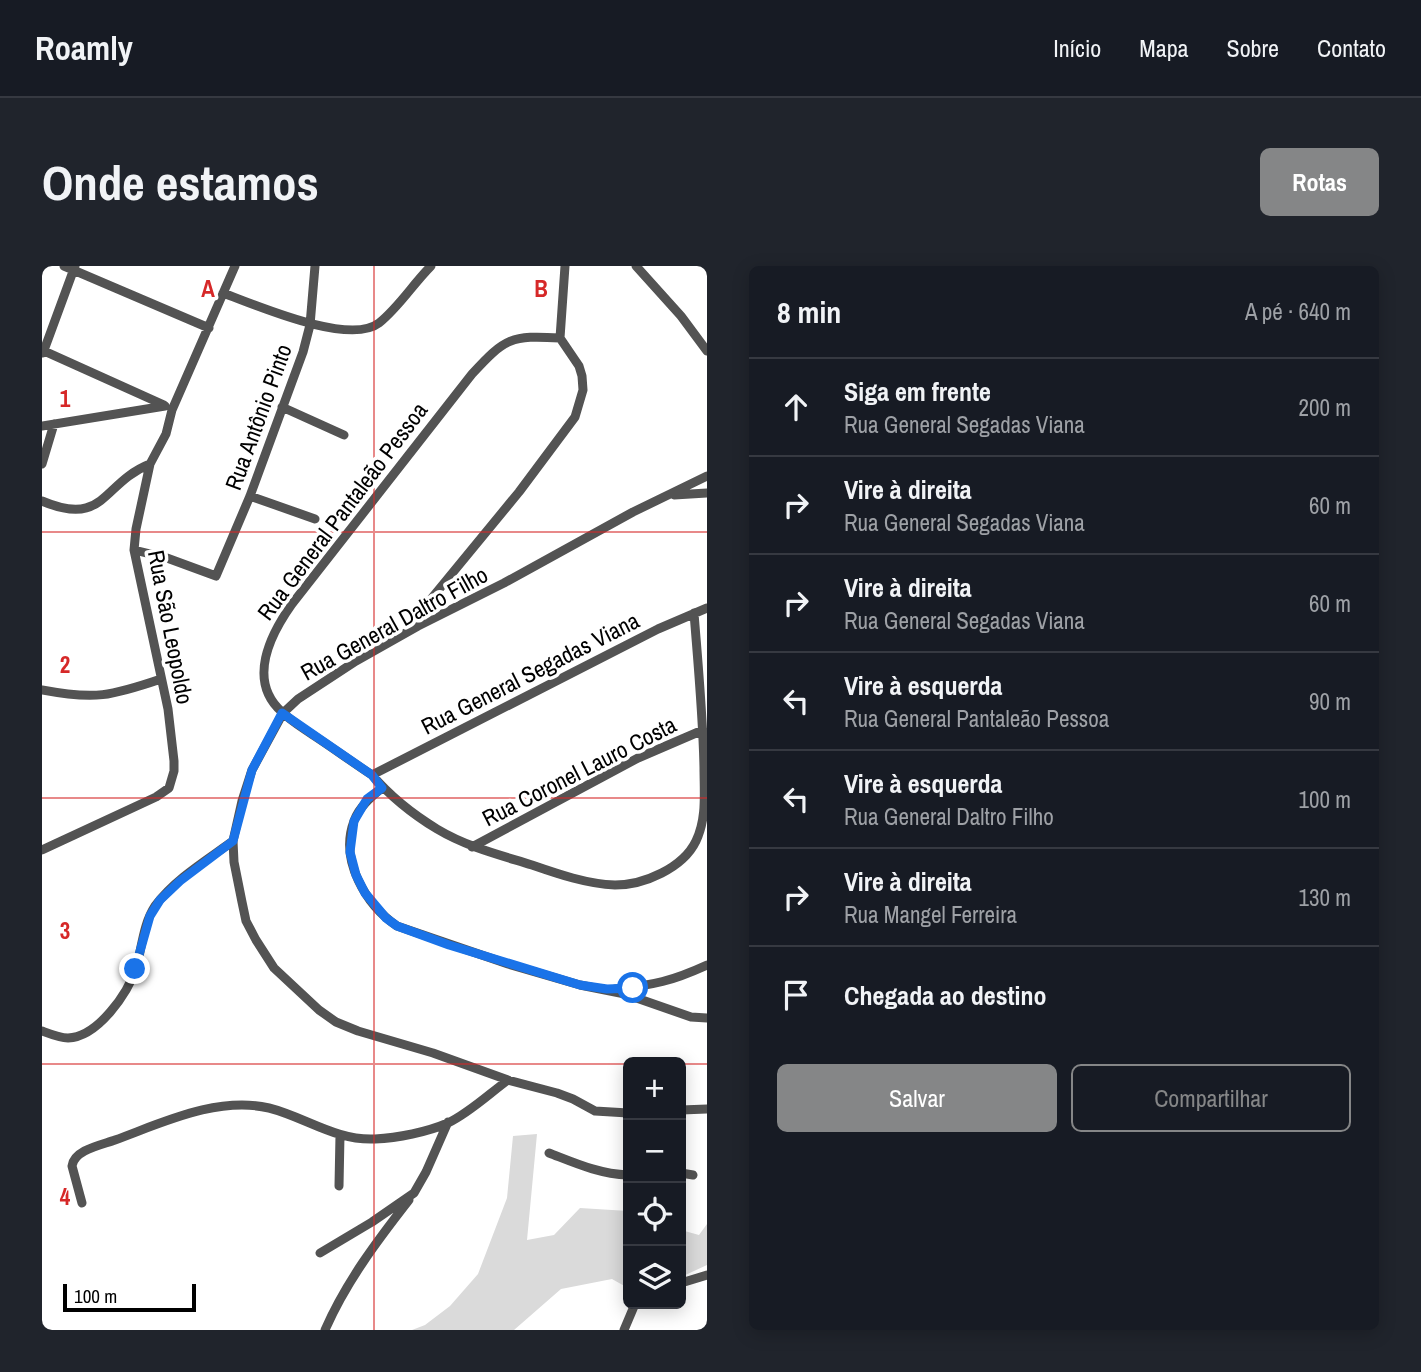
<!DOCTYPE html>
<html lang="pt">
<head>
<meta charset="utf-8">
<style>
  body { margin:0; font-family:"Archivo Narrow",sans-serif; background:#20242c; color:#f1f3f6 }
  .controls { position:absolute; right:21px; bottom:21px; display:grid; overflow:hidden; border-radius:10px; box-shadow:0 4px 18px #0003 }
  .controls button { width:63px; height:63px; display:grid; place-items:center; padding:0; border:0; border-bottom:2px solid #363941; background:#171b24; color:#f1f3f6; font:35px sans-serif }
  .scale { position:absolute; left:21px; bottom:18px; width:133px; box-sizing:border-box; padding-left:7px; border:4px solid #000; border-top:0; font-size:19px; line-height:24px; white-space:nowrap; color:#000; -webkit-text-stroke:5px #fff; paint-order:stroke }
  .stop { position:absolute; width:21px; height:21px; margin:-16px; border:5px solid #1a73e8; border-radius:50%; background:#fff }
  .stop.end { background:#1a73e8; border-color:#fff; box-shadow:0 2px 7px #0008 }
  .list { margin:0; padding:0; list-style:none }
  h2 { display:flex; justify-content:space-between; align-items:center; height:91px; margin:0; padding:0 28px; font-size:30px }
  h2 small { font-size:23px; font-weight:400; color:#9ea1a6 }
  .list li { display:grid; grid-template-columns:46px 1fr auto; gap:21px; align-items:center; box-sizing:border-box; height:98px; padding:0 28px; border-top:2px solid #363941 }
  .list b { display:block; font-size:26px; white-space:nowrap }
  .list p { margin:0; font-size:23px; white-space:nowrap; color:#9ea1a6 }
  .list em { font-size:23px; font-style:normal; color:#9ea1a6 }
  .actions { display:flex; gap:14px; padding:21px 28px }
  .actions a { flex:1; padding:16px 0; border:2px solid #858687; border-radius:10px; text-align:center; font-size:24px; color:#858687 }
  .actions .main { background:#858687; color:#fff }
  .icon { flex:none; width:38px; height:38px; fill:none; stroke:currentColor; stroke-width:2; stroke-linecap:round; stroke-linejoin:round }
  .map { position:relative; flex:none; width:665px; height:1064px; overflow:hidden; border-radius:10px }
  header { display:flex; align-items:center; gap:42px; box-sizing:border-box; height:98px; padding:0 35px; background:#171b24; border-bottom:2px solid #363941 }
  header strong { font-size:33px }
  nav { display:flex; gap:38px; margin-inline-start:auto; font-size:24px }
  .intro { display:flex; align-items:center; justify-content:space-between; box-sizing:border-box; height:168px; padding:0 42px }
  h1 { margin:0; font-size:49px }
  .button { padding:18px 32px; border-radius:10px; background:#858687; color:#fff; font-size:24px; font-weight:700 }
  main { display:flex; gap:42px; padding:0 42px }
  aside { flex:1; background:#171b24; border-radius:10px; box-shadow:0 4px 18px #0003 }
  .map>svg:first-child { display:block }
  .green { fill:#dadada }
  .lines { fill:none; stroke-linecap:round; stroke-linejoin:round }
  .minor { stroke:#535353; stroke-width:9 }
  .route { stroke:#1a73e8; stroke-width:9 }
  .grid { fill:none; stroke:#d62828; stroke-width:2; stroke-opacity:0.55 }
  .labels { text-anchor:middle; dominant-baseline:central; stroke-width:7; stroke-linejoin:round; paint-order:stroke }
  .street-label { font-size:23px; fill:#000; stroke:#fff }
  .grid-label { font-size:23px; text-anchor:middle; font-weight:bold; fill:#d62828; stroke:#fff; stroke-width:7; stroke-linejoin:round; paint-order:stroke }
</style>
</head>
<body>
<header>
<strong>Roamly</strong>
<nav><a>Início</a><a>Mapa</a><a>Sobre</a><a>Contato</a></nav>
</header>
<div class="intro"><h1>Onde estamos</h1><a class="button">Rotas</a></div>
<main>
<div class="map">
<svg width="665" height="1064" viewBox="0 0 665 1064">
  <rect width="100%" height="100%" fill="#fff"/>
  <!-- green -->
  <path class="green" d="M 495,868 L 485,974 L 512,969 L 538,942 L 586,945 L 586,1022 L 570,1013 L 519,1023 L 472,1064 L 370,1064 L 383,1059 L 408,1040 L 436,1008 L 465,932 L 471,870 Z
    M 665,958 L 665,999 L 639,1011 L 639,964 L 657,969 Z"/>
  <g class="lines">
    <!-- minor -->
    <path class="minor" d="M 22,0 L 167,62
      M 594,0 L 639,50 L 665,85
      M 181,27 C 214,39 307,80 337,57 C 357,41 371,18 389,0
      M 518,72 L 523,0
      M 0,84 L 122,139
      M 1,87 L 33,0
      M 240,141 L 302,169
      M 0,160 L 123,140
      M 0,198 L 12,158
      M 632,229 L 665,227
      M 208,230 L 273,253
      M 0,235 C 63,262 60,217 108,198
      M 92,284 L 125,292 L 174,310 L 208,230 L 261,86 L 268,59 L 273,0
      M 376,360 L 382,344 L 389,333 L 477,226 L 533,151 L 541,124 L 540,110 L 537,100 L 518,72 C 469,69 463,72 430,108 L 250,338 C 228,369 205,415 240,446 C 249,455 261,462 271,469 C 291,482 310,496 330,509 C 348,530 372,549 395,563 C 425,581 458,589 490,599 C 516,608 545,618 573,619 C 602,619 641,602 654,575 C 665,552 662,527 662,502 C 661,450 656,398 652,347
      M 0,424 C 53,434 69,430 119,413
      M 330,509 L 616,363 L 665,342
      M 340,522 C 329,531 317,541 312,555 C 297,594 324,639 355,660 L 466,698 L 538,719 L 583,728 L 649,751 L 665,752
      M 430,581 L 596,492 L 661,464
      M 0,584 L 114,531 L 127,522 L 132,505 L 132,495 L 126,443 L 92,284 L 94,263 L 108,198 L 124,168 L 130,144 L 193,0
      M 573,723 C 612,719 630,715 665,699
      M 0,765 C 8,768 18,772 26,772 C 56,771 86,727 94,702 C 100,682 101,658 113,640 C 133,613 165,594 191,575
      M 639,844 L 665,843
      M 586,847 L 553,845 L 531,833 L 515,827 L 466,814 L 391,787 L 316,765 L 294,756 L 277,744 L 232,702 L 214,674 L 204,655 L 200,636 L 192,596 L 191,575 L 200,535 L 210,504 L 241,447 L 256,433 L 314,395 L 376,360 L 462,317 L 591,246 L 665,210
      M 507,887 C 533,897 557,908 586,909
      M 639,907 L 651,909
      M 297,920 L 298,869
      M 40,937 L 30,900 C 32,884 59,879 73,874 C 120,857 175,830 227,842 C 263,851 294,875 333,873 C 356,872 385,866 406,857 C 427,847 447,828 466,814
      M 278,987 L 330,956 L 372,927 L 384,906 L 406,856
      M 639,1017 L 665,1009
      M 283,1064 C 304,1016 335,975 367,934
      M 582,1064 L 593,1038"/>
  </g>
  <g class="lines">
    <!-- route -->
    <path class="route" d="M 93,703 L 108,650 L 118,634 L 138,615 L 191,575 L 210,504 L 240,447 L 330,509 L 340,522 L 325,533 L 312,555 L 308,586 L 314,609 L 323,627 L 344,652 L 355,660 L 407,679 L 538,719 L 565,723 L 591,722"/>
  </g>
  <!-- grid -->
  <path class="grid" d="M 332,0 L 332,1064M 0,266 L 665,266M 0,532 L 665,532M 0,798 L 586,798M 639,798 L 665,798"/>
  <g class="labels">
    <!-- street labels -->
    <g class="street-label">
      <text transform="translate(216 151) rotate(-70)">Rua Antônio Pinto</text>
      <text transform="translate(300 245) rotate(-53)">Rua General Pantaleão Pessoa</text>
      <text transform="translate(352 357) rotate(-29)">Rua General Daltro Filho</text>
      <text transform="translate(129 361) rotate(79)">Rua São Leopoldo</text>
      <text transform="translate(488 407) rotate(-27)">Rua General Segadas Viana</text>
      <text transform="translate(537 505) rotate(-27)">Rua Coronel Lauro Costa</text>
    </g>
  </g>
  <g class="grid-label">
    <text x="166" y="31">A</text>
    <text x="499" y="31">B</text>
    <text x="23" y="141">1</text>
    <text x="23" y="407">2</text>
    <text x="23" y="673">3</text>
    <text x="23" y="939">4</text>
  </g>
</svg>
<div class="controls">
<button>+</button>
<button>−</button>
<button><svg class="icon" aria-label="locate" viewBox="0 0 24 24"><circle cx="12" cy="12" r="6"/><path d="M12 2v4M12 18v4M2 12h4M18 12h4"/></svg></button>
<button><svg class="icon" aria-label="layers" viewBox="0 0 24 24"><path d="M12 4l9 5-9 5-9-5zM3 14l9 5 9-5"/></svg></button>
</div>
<div class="scale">100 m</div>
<div class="stop" style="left:591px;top:722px"></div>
<div class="stop end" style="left:93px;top:703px"></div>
</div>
<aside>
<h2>8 min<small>A pé · 640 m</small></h2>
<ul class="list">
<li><svg class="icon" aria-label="ahead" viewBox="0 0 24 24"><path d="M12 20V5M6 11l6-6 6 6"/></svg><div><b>Siga em frente</b><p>Rua General Segadas Viana</p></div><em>200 m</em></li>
<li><svg class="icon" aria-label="right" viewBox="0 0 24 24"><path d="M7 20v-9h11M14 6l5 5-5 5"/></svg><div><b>Vire à direita</b><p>Rua General Segadas Viana</p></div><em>60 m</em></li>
<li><svg class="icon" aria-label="right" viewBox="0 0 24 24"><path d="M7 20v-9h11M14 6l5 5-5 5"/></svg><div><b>Vire à direita</b><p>Rua General Segadas Viana</p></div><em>60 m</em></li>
<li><svg class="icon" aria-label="left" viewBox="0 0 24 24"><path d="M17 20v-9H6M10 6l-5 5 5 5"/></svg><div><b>Vire à esquerda</b><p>Rua General Pantaleão Pessoa</p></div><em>90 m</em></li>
<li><svg class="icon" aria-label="left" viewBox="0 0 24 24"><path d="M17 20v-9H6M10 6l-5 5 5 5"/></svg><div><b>Vire à esquerda</b><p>Rua General Daltro Filho</p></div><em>100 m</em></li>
<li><svg class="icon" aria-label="right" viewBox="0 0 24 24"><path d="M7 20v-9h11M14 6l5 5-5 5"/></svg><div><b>Vire à direita</b><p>Rua Mangel Ferreira</p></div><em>130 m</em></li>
<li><svg class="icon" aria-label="arrive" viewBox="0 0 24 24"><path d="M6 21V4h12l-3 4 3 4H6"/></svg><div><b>Chegada ao destino</b></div></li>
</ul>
<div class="actions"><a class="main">Salvar</a><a>Compartilhar</a></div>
</aside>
</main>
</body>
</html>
